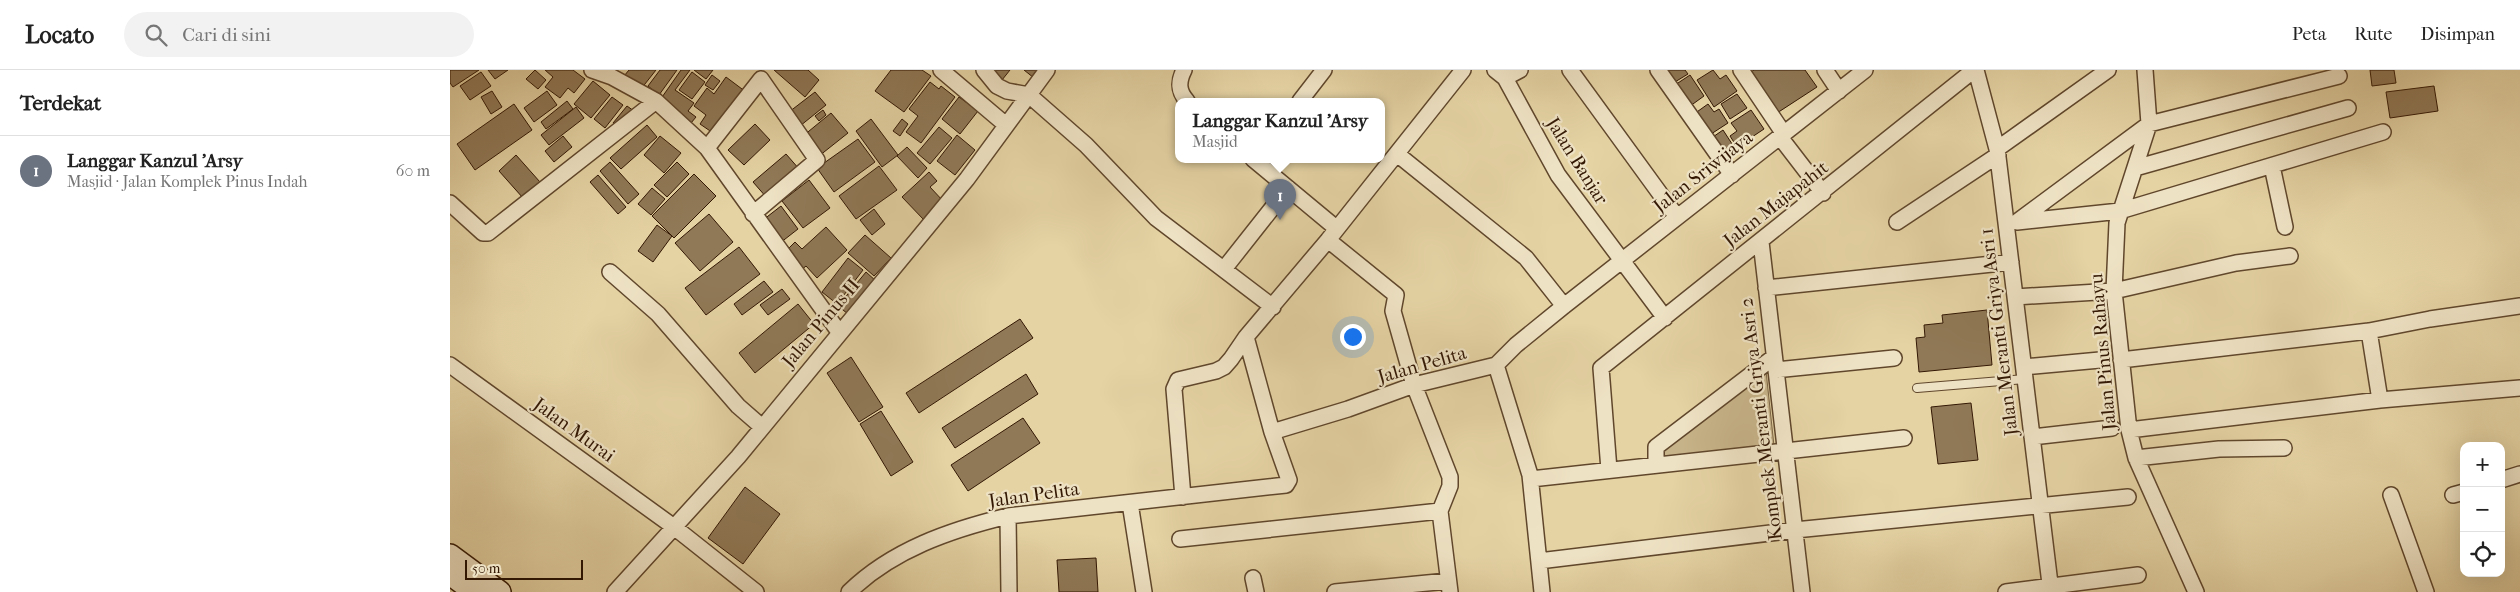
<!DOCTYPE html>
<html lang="id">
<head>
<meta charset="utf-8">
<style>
  body { margin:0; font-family:"IM FELL French Canon",serif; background:#f2f2f2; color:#222 }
  .controls { position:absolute; right:15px; bottom:15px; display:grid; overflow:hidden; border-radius:10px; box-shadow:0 5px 20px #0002 }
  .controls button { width:45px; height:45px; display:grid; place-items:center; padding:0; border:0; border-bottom:1px solid #e0e0e0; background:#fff; color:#222; font:25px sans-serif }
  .scale { position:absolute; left:15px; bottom:12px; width:118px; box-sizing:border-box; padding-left:5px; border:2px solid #331804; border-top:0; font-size:14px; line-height:18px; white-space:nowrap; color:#331804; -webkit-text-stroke:4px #eee2c4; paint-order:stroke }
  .you { position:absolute; left:902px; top:266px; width:18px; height:18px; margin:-12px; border:4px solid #fff; border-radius:50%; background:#1a73e8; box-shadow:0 0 0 8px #1a73e833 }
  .badge { display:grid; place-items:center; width:32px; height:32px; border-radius:50%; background:#8f2418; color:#fff; font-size:16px; font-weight:700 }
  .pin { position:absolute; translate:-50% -41px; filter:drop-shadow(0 1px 2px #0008) }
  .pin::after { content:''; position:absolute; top:26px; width:18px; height:15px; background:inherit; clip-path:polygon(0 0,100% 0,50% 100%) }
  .popup { position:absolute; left:725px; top:28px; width:210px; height:65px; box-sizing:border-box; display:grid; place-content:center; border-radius:10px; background:#fff; filter:drop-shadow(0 1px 4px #0005); font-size:16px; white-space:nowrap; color:#767676 }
  .popup b { font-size:19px; color:#222 }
  .popup::after { content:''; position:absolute; left:50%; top:100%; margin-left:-10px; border:10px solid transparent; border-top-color:#fff }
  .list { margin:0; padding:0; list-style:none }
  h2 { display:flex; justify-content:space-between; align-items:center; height:65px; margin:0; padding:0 20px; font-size:21px }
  h2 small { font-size:16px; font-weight:400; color:#767676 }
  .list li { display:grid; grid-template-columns:32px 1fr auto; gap:15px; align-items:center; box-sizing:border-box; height:70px; padding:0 20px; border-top:1px solid #e0e0e0 }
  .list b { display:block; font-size:19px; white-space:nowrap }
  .list p { margin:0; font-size:16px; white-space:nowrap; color:#767676 }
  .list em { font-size:16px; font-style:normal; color:#767676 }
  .icon { flex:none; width:28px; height:28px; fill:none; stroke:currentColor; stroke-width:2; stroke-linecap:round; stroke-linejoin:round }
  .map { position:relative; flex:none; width:2070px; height:522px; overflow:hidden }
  header { display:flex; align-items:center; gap:30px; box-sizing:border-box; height:70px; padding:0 25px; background:#fff; border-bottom:1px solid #e0e0e0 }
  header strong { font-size:24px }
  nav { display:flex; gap:28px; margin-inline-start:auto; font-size:18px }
  .search { width:350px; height:45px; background:#f2f2f2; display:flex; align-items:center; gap:12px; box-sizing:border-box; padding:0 18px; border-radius:28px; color:#767676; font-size:19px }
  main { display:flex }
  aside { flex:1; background:#fff }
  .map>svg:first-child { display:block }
  .green { fill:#c7b389; stroke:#7d6646 }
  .building { fill:#907957; stroke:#331804 }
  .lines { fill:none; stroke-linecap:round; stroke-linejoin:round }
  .lane-casing { stroke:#60472c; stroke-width:10 }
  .street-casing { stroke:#60472c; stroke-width:18 }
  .secondary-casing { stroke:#331804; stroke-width:24 }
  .lane { stroke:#eee2c4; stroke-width:8 }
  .street { stroke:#eee2c4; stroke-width:15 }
  .secondary { stroke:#eee2c4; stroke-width:21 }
  .labels { text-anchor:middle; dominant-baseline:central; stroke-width:4.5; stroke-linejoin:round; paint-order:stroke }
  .street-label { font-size:19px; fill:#331804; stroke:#eee2c4 }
</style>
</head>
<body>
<header>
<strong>Locato</strong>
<div class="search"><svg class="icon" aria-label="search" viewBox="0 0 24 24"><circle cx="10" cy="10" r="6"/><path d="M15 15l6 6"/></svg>Cari di sini</div>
<nav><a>Peta</a><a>Rute</a><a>Disimpan</a></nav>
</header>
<main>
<aside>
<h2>Terdekat<small></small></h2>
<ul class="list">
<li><span class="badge" style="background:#6b7280">1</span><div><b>Langgar Kanzul 'Arsy</b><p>Masjid · Jalan Komplek Pinus Indah</p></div><em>60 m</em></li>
</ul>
</aside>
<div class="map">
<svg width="2070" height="522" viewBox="0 0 2070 522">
  <rect width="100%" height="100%" fill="#e5d3a4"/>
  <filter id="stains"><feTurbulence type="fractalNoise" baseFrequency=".004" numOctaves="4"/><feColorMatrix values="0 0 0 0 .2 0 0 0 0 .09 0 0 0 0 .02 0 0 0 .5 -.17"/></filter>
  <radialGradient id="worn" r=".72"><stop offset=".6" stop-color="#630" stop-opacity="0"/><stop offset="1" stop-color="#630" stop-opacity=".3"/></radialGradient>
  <!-- green -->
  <path class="green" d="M 1316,301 L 1324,376 L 1206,387 L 1213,380 Z"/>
  <!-- building -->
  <path class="building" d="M 0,0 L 29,0 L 3,17 L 0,13 Z
    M 38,0 L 58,0 L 45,9 Z
    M 85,0 L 96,10 L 88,19 L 76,9 Z
    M 95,0 L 123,0 L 135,9 L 124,23 L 118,18 L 110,28 L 95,17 L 103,7 Z
    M 179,0 L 206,0 L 191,19 L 174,6 Z
    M 210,0 L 227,0 L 209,25 L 198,16 Z
    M 231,0 L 240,0 L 225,20 L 244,33 L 238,41 L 246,47 L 241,53 L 210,30 Z
    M 244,0 L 263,0 L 256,9 Z
    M 324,0 L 358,0 L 369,10 L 355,27 Z
    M 441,0 L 472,0 L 481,6 L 454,42 L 425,21 Z
    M 538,0 L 560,0 L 552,10 Z
    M 574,0 L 590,0 L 584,8 Z
    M 1217,0 L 1235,0 L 1238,4 L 1220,15 L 1212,3 Z
    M 1263,0 L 1270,9 L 1276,5 L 1287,21 L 1264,37 L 1247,10 Z
    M 1304,0 L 1355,0 L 1367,17 L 1324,45 L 1297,4 Z
    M 1920,0 L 1944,0 L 1946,13 L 1922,16 Z
    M 31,2 L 41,16 L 20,30 L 10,16 Z
    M 242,2 L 255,12 L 242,29 L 229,20 Z
    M 262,5 L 270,11 L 263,20 L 255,15 Z
    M 1240,5 L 1254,26 L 1236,39 L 1222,17 Z
    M 276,7 L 296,22 L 266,65 L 250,54 L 256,45 L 244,36 L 257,18 L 264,24 Z
    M 143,11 L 160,25 L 141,48 L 124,34 Z
    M 480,12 L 489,19 L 491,16 L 505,27 L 471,73 L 456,62 L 468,46 L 459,39 Z
    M 1984,16 L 1988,41 L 1940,48 L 1936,22 Z
    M 42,21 L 52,37 L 41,44 L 31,27 Z
    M 97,21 L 107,35 L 84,52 L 74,38 Z
    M 365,22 L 376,35 L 350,56 L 339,42 Z
    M 1287,24 L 1297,38 L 1280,49 L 1271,34 Z
    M 162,27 L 173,35 L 155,58 L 144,49 Z
    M 509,27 L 528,41 L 510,64 L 492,49 Z
    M 117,31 L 123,39 L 96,59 L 91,52 Z
    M 64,34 L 82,60 L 25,100 L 7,74 Z
    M 1258,34 L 1264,42 L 1269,39 L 1278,53 L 1258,66 L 1244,44 Z
    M 177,36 L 184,41 L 170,58 L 163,53 Z
    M 126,37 L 134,48 L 99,75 L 91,65 Z
    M 373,40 L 376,45 L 369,51 L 365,46 Z
    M 1301,40 L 1314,59 L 1287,77 L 1280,66 L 1287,61 L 1281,53 Z
    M 381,43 L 398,63 L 369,86 L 353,66 Z
    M 421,49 L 448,85 L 432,97 L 406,61 Z
    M 452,49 L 458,54 L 450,66 L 443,61 Z
    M 305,54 L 320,70 L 294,95 L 278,80 Z
    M 197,55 L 207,67 L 171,99 L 160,88 Z
    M 489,57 L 502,68 L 480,94 L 467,83 Z
    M 1273,60 L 1286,80 L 1273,89 L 1260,69 Z
    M 507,65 L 525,80 L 505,105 L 487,91 Z
    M 113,66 L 122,77 L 104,92 L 95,81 Z
    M 210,66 L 231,83 L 214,103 L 194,85 Z
    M 408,69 L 425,92 L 384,122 L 367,98 Z
    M 457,77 L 477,98 L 468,108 L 447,86 Z
    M 336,84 L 350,100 L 317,128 L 303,112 Z
    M 66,85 L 90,112 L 73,128 L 49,101 Z
    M 160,92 L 189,124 L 178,134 L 150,101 Z
    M 227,92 L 239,104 L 217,127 L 204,115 Z
    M 429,96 L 447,120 L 406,149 L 389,126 Z
    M 479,102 L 487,111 L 480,117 L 494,132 L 474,150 L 452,127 Z
    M 244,104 L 266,126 L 224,168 L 202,146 Z
    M 148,105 L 176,137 L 168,144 L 140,112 Z
    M 359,110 L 380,138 L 353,158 L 332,131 Z
    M 202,118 L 215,129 L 201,145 L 188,134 Z
    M 331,136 L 348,159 L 330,173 L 313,150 Z
    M 424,139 L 435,154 L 422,165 L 410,150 Z
    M 259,144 L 283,172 L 250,201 L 225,173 Z
    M 207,155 L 222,166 L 203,192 L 188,181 Z
    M 376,157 L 397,180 L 367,208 L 356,196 L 350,201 L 333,184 L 345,172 L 352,179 Z
    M 415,165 L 441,188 L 424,206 L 398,183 Z
    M 289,177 L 310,204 L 256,245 L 235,218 Z
    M 398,188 L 413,200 L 387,234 L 372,222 Z
    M 416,202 L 426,211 L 398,244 L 388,236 Z
    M 314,211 L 323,222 L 292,245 L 284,234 Z
    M 332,219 L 340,229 L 318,245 L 310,235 Z
    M 348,234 L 364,254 L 305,303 L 289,283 Z
    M 1537,240 L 1542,295 L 1469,302 L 1466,268 L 1475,267 L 1474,255 L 1493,253 L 1492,245 Z
    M 570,249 L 583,268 L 469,343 L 456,323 Z
    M 401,287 L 433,337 L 409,352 L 377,303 Z
    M 576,304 L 588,324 L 505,378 L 492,358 Z
    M 1521,333 L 1528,390 L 1488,394 L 1481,337 Z
    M 431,341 L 463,392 L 441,406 L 410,354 Z
    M 573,348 L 590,373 L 518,421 L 501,395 Z
    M 295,417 L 330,444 L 293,494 L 258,468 Z
    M 646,488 L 648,522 L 609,522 L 607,490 Z"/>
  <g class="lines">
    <!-- lane casing -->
    <g class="lane-casing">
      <path id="lane" d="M 1467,318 L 1575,309"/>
    </g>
    <!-- street casing -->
    <g class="street-casing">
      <path id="street" d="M 142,0 L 162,7 L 206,31 L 257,78 L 389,262
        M 491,0 L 556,55
        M 534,0 L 547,16 L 557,21 L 579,25 L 636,75 L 706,148 L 823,237
        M 734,0 C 728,12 728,21 737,31
        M 1045,0 L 1055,8 L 1108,105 L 1215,248
        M 1120,0 L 1227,147
        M 1208,0 L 1282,105
        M 1291,0 L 1334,64
        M 1375,0 L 1389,21
        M 1526,0 L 1547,79 L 1601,522
        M 1695,0 L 1699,54 L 1667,153 L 1664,221 L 1679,360 L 1686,388 L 1746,522
        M 1055,8 L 1070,0
        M 850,31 L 874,0
        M 1330,67 L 1373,123
        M 257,78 L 311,9 L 367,90 L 303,144
        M 1547,79 L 1658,0
        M 947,84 L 1076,188 L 1114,236
        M 803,89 L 886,158
        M 1822,96 L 1835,157
        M 1685,98 L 1898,38
        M 0,133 L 33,163 L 38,163 L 206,31
        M 1568,151 L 1699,54 L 1889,6
        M 1447,152 L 1548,85
        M 1567,152 L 1670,141 L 1933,62
        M 878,170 L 946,225 L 943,241 L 964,315 L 1000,407 L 1000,416 L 990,441 L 1000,522
        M 1311,172 L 1352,522
        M 774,199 L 838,118
        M 160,202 L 208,244 L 288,336 L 311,356
        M 1316,218 L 1561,192
        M 1565,227 L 1664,221 L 1786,193 L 1840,186
        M 1919,261 L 1930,330
        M 1671,290 L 1919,261 L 1980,249 L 2070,236
        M 0,295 L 224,457 L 306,522
        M 1046,295 L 1080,405 L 1092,522
        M 1574,297 L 1650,290
        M 1326,300 L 1444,288
        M 1679,360 L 1930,330 L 2070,318
        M 822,362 L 898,339 L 964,315 L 1046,295 L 1066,275 L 1114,236 L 1415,0
        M 1582,367 L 1662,358
        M 1686,388 L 1769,379 L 1834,378
        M 1206,395 L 1206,377 L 1324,287
        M 1159,400 L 1151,298 L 1524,0
        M 1081,409 L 1454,368
        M 2051,410 L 2070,404
        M 1941,425 L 1976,522
        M 2003,425 L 2014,422
        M 733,427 L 724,319 L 728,310 L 766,301 L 774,297 L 781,289 L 796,267 L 878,170 L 1013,0
        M 680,433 L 694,522
        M 558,446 L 559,522
        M 730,469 L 990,441
        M 1089,491 L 1345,460 L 1678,427
        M 803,508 L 806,522
        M 165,522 L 288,387 L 517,109 L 597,0
        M 399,522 C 442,480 500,460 558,446 L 836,415 L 839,410 L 822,362 L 796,267
        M 885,522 L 998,511
        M 1556,522 L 1688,505"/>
    </g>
    <!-- secondary casing -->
    <g class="secondary-casing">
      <path id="secondary" d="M 0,485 L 50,522
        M 0,504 L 24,522"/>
    </g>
    <!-- lane -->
    <use href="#lane" class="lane"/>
    <!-- street -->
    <use href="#street" class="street"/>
    <!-- secondary -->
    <use href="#secondary" class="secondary"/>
  </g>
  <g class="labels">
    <!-- street labels -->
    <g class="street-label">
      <text transform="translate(1127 91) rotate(58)">Jalan Banjar</text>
      <text transform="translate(1253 102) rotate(-38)">Jalan Sriwijaya</text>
      <text transform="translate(1326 134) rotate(-38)">Jalan Majapahit</text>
      <text transform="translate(371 253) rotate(-50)">Jalan Pinus II</text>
      <text transform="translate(1549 262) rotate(-97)">Jalan Meranti Griya Asri 1</text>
      <text transform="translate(1653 282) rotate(-95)">Jalan Pinus Rahayu</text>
      <text transform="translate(972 295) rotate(-16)">Jalan Pelita</text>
      <text transform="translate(1311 349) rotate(-97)">Komplek Meranti Griya Asri 2</text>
      <text transform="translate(124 360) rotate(36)">Jalan Murai</text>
      <text transform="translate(584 425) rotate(-8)">Jalan Pelita</text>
    </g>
  </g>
  <rect width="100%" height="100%" filter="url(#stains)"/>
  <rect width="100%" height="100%" fill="url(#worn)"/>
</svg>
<div class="controls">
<button>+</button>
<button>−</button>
<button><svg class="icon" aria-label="locate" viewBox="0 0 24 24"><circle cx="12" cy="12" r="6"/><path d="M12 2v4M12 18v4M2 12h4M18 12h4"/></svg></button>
</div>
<div class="scale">50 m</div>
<div class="you"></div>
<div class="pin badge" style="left:830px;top:150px;background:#6b7280">1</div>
<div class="popup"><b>Langgar Kanzul 'Arsy</b>Masjid</div>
</div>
</main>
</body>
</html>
